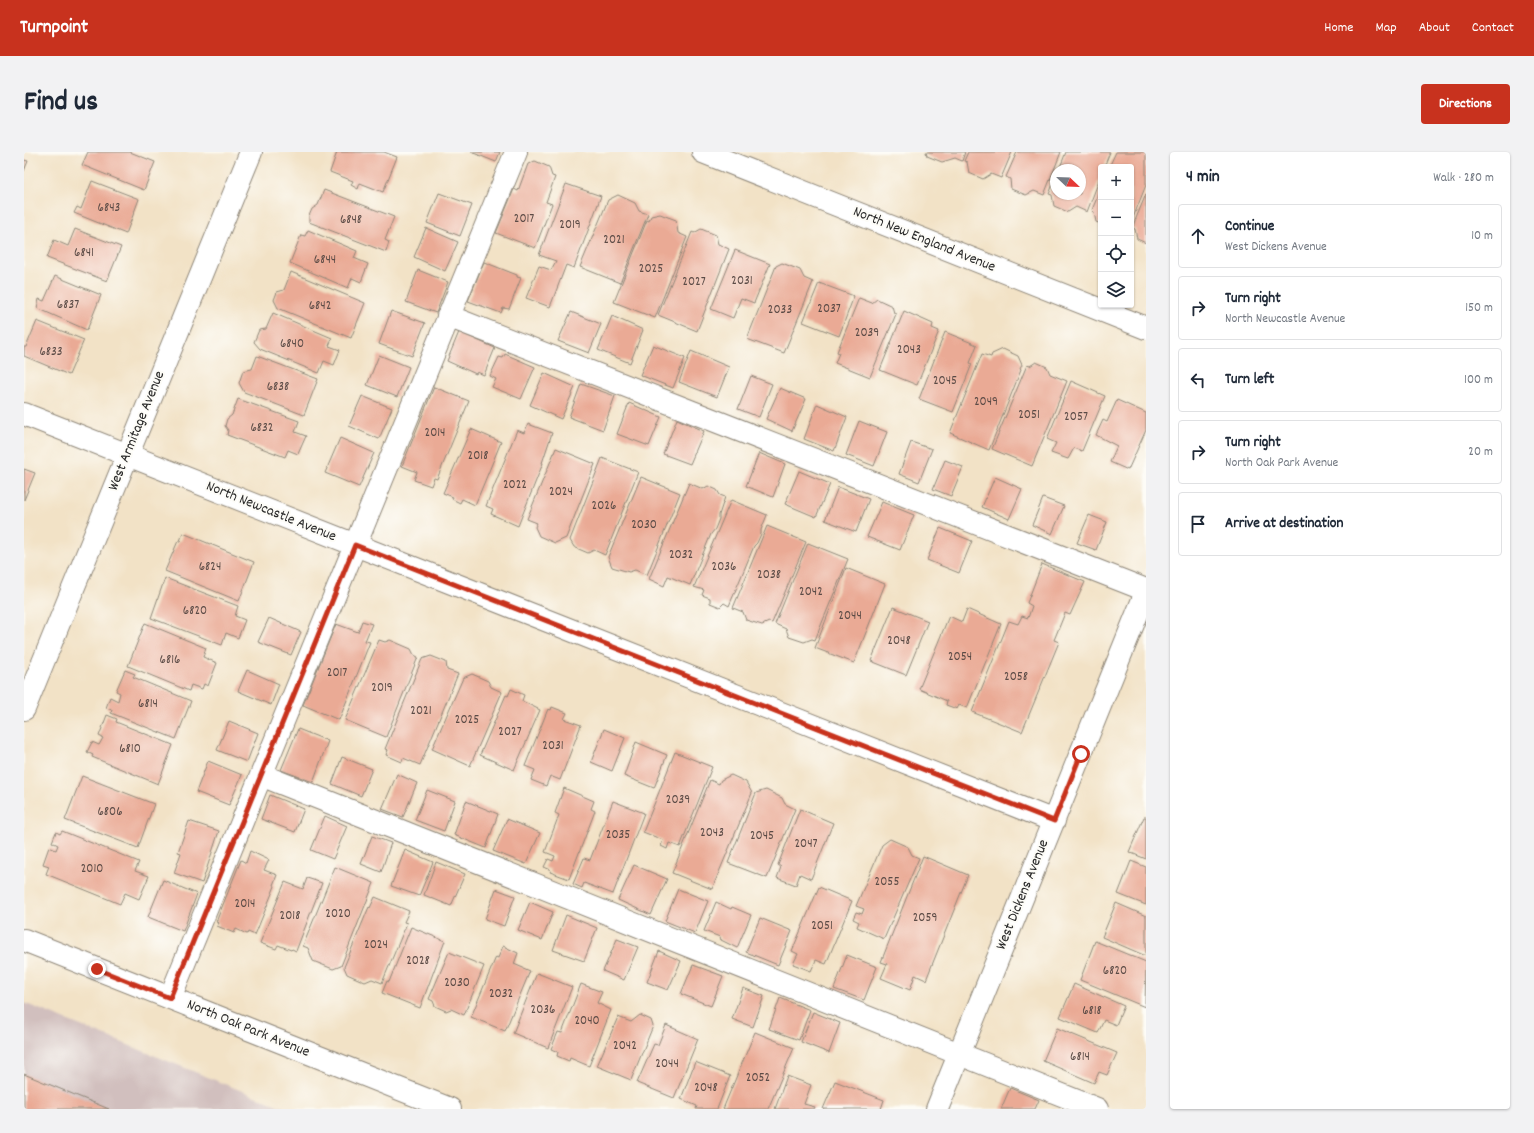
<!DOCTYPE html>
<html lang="en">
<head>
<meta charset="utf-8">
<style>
  body { margin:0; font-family:Dekko,sans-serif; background:#f2f2f3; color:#1f2937 }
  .controls { position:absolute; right:12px; top:12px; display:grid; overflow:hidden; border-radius:4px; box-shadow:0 1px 3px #0004 }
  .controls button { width:36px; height:36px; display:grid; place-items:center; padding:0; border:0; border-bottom:1px solid #e0e1e3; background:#fff; color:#1f2937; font:20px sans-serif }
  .compass { position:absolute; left:1026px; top:12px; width:36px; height:36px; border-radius:50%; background:#fff; box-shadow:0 1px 3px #0004; rotate:113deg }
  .stop { position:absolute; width:12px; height:12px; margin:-9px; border:3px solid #c8321e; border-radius:50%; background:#fff }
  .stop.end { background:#c8321e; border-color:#fff; box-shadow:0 1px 4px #0008 }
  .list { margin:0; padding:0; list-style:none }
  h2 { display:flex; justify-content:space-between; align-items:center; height:52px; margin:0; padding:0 16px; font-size:17px }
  h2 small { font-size:13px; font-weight:400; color:#747a83 }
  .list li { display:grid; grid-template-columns:26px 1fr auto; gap:12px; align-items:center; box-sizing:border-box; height:64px; margin:0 8px 8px; padding:0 8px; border:1px solid #e0e1e3; border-radius:4px }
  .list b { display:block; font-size:15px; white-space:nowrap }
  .list p { margin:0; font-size:13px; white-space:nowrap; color:#747a83 }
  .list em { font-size:13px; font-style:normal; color:#747a83 }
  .icon { flex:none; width:22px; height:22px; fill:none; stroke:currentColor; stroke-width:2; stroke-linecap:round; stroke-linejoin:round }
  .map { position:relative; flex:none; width:1122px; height:957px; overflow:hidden; border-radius:4px }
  header { display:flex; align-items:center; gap:24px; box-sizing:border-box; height:56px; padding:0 20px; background:#c8321e; color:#fff }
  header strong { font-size:19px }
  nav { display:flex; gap:22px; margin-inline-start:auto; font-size:14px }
  .intro { display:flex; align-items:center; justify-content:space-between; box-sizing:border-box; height:96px; padding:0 24px }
  h1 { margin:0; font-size:28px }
  .button { padding:10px 18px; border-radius:4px; background:#c8321e; color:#fff; font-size:14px; font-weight:700 }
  main { display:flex; gap:24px; padding:0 24px }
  aside { flex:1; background:#fff; border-radius:4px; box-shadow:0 1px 3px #0004 }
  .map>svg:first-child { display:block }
  .industrial { fill:#d1bfbe }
  .building { fill:#eaaa95 }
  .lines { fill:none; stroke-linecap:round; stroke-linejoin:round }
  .minor-casing { stroke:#8e8678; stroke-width:24 }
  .minor { stroke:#fff; stroke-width:22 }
  .route { stroke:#c8321e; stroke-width:5 }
  .labels { text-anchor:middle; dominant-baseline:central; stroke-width:4; stroke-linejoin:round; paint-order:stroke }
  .number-label { font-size:13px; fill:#5b4b46 }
  .street-label { font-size:15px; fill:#2b2b2b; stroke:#fdfcf7 }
</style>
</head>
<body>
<header>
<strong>Turnpoint</strong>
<nav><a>Home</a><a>Map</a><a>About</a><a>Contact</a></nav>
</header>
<div class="intro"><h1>Find us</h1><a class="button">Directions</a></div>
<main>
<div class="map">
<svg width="1122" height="957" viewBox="0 0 1122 957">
  <rect width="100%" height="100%" fill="#fdfcf7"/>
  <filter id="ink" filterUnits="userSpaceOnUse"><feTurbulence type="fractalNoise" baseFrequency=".025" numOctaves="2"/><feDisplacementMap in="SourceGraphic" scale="8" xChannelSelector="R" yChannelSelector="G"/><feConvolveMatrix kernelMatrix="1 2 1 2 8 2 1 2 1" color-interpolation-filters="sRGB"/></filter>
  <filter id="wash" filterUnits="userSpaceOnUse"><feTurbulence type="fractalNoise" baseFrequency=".012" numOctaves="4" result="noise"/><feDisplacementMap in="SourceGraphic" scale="16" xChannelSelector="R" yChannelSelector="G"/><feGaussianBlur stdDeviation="0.9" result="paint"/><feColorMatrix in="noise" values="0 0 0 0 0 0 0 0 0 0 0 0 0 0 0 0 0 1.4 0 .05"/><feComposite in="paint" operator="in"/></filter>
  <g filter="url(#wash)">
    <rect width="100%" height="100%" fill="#f2e2c6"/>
    <!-- industrial -->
    <path class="industrial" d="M 0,851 L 263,957 L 0,957 Z"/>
    <g id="blocks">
      <!-- building -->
      <path class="building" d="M 64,0 L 106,0 L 131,10 L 120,38 L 58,13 Z
        M 313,0 L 360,0 L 373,5 L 359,40 L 336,31 L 334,37 L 327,33 L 329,29 L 306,20 Z
        M 447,0 L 476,0 L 472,10 Z
        M 902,0 L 941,0 L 938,9 L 931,6 L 918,10 L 903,4 Z
        M 944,0 L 988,0 L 977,26 L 967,22 L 959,27 L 945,21 L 943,10 L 940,9 Z
        M 993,0 L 1037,0 L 1020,43 L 1010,39 L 1002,43 L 987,37 L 986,27 L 982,25 Z
        M 1042,0 L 1086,0 L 1080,15 L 1077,15 L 1077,23 L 1063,60 L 1052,55 L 1044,60 L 1030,54 L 1028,43 L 1025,42 L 1032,25 L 1032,42 L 1056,42 L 1056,18 L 1035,18 Z
        M 1092,0 L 1122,0 L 1122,33 L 1107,71 L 1107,15 L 1085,15 Z
        M 0,8 L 4,9 L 0,19 Z
        M 511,9 L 525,15 L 528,24 L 531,25 L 522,50 L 528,52 L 511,96 L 472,81 L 490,37 L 494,39 L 504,12 Z
        M 68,29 L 115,47 L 102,82 L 50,61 L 53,55 L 57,57 Z
        M 542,32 L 577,44 L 550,116 L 542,113 L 526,155 L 502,146 L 515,114 L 527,118 L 532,109 L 515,103 Z
        M 1077,36 L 1077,72 L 1072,70 L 1070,60 L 1068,58 Z
        M 300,38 L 370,65 L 361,88 L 365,90 L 362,100 L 285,70 L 285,64 L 288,57 L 294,53 Z
        M 415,41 L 448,53 L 436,84 L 403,71 Z
        M 1122,42 L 1122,91 L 1113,87 L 1111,77 L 1108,76 Z
        M 594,43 L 611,51 L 615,59 L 624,62 L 596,131 L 556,115 L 584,48 Z
        M 636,62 L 652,68 L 654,81 L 663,85 L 631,166 L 590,150 L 623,68 L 625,69 L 627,64 Z
        M 402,76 L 434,90 L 421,119 L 390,105 Z
        M 51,77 L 97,95 L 83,129 L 23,106 L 30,88 L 44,94 Z
        M 677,77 L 692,83 L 694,92 L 705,97 L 673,179 L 634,163 L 668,80 L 670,81 Z
        M 284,78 L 333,99 L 330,106 L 344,112 L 337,130 L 328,126 L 324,136 L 266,111 L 277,83 L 281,84 Z
        M 711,98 L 746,112 L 730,151 L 717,146 L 709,166 L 687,157 Z
        M 460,110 L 493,123 L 493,125 L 497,126 L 485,157 L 479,156 L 477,161 L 444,149 Z
        M 758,111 L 776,118 L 780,126 L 789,130 L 760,201 L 723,187 L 752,114 Z
        M 394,118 L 424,130 L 412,161 L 382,150 Z
        M 267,120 L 341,151 L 327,186 L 254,156 L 250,148 L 253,140 L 260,138 Z
        M 31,124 L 77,143 L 63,178 L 13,156 L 15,147 L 20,149 Z
        M 795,131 L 830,144 L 815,184 L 779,170 Z
        M 835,146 L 848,151 L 853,147 L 868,154 L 870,161 L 872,162 L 846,225 L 811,211 L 815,201 L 813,200 Z
        M 367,159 L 401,171 L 388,204 L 355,192 Z
        M 880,159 L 909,172 L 908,176 L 915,179 L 893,233 L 856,218 Z
        M 547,160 L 577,172 L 565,201 L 534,189 Z
        M 249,161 L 308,186 L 305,194 L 316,198 L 310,213 L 300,209 L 295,221 L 236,197 L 230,190 L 235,178 L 242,177 Z
        M 588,164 L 619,178 L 606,211 L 574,198 Z
        M 13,169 L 60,188 L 45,223 L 0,204 L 0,195 L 2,195 Z
        M 435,180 L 471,196 L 460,223 L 453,220 L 452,222 L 423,209 Z
        M 921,180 L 953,193 L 946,211 L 948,212 L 929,260 L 895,247 Z
        M 629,193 L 661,206 L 649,236 L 616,223 Z
        M 979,197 L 994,204 L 998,213 L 996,217 L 997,218 L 965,298 L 926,281 L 958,202 L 967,205 L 968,202 Z
        M 667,199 L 705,215 L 693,245 L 655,230 Z
        M 481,202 L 511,215 L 497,247 L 468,235 L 472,227 L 466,224 L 475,205 L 479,206 Z
        M 355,203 L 385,215 L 373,245 L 343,233 Z
        M 233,204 L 294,227 L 280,263 L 220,240 L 215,231 L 219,219 L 228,217 Z
        M 1012,210 L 1023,215 L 1026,222 L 1043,229 L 1008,314 L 968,297 L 1003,213 L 1006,214 Z
        M 520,221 L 551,235 L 537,267 L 506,253 Z
        M 727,224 L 748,232 L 735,265 L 714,257 Z
        M 1047,229 L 1081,244 L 1058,299 L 1050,296 L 1044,307 L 1027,301 L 1032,291 L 1023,287 Z
        M 557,232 L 591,244 L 579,278 L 545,265 Z
        M 410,235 L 445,249 L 413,327 L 410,326 L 407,334 L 390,328 L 393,320 L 378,314 Z
        M 756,236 L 782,247 L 768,279 L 742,267 Z
        M 338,244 L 368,256 L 355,287 L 325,274 Z
        M 214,247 L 275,269 L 271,280 L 282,284 L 274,302 L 264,298 L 261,305 L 203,283 L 204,278 L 201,274 L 203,267 L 208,263 Z
        M 1093,248 L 1122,261 L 1122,278 L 1104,318 L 1086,310 L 1093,294 L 1072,283 L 1079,268 L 1083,270 Z
        M 605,251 L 637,265 L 625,294 L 593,282 Z
        M 793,252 L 823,265 L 810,299 L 780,287 Z
        M 653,267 L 680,279 L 666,312 L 639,302 Z
        M 835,269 L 863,280 L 850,314 L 822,303 Z
        M 504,272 L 528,281 L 518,311 L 519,311 L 494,374 L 467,362 L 469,357 L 462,354 L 493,278 L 500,281 Z
        M 447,277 L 477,290 L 451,353 L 438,347 L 436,351 L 428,347 L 429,345 L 419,341 Z
        M 316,286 L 350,301 L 335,335 L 301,321 Z
        M 887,290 L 908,297 L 895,330 L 875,322 Z
        M 532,296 L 571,312 L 542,386 L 531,391 L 515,384 L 511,375 L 513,371 L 503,367 Z
        M 735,301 L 761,312 L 749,345 L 722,334 Z
        M 578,306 L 614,320 L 581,403 L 570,398 L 564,401 L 550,395 L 546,388 Z
        M 921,308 L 939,315 L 927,344 L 909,337 Z
        M 0,317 L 11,321 L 0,348 Z
        M 775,319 L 806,332 L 792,365 L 761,352 Z
        M 617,325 L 656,341 L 623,423 L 611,418 L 605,420 L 588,415 L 584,405 Z
        M 971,325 L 998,337 L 985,367 L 958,355 Z
        M 665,331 L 679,337 L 684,334 L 693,338 L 696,343 L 701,345 L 695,363 L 695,367 L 691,377 L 687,382 L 666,433 L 644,424 L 640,434 L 625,427 Z
        M 814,335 L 845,347 L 832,380 L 801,368 Z
        M 1019,346 L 1040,354 L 1028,382 L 1008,373 Z
        M 707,348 L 743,363 L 737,378 L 737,382 L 733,391 L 730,394 L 705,454 L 700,451 L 696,455 L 686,451 L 686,446 L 678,443 L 680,438 L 670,435 Z
        M 858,350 L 890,363 L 876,398 L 843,385 Z
        M 1065,363 L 1083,370 L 1072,398 L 1053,391 Z
        M 743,374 L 782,390 L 748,471 L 745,470 L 738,473 L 722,468 L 719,460 L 709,456 Z
        M 916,376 L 948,389 L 935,421 L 903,408 Z
        M 159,381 L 230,410 L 215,449 L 141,419 L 154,389 L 156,389 Z
        M 784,391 L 824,407 L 791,488 L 788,487 L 780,490 L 765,485 L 762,477 L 751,472 Z
        M 1018,412 L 1061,430 L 1046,463 L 1041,461 L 1030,488 L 1035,490 L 998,580 L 948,560 L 985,469 L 994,472 L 998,464 L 1004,466 L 1008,454 L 1003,451 Z
        M 822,416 L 861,432 L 830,511 L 791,496 Z
        M 141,426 L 214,454 L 211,464 L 221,468 L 214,486 L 202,481 L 198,493 L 127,466 Z
        M 869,455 L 904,469 L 882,523 L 847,509 Z
        M 943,457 L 977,472 L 943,556 L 935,553 L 933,557 L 922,553 L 923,549 L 895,537 L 925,464 L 938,470 Z
        M 245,466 L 277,480 L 267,503 L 234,490 Z
        M 338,469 L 348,472 L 341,489 L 346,490 L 315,568 L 279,553 L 312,472 L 334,480 Z
        M 121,471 L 182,496 L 179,505 L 193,511 L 184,534 L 180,532 L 178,537 L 167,533 L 165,539 L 104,514 Z
        M 355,488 L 361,490 L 366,488 L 387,497 L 390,503 L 394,505 L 362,585 L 321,568 Z
        M 407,504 L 422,510 L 423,518 L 434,522 L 396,613 L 379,606 L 378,610 L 362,603 L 364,598 L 361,597 L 398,507 Z
        M 101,518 L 111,522 L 109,525 L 167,549 L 152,587 L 87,561 L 88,558 L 82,556 L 86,545 L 94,549 L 96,541 L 92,539 Z
        M 223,518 L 255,532 L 247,553 L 214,539 Z
        M 448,522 L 464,529 L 467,535 L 478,540 L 446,614 L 408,597 L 439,526 Z
        M 487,537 L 500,543 L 498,549 L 516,558 L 490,618 L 456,603 L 482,543 L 484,544 Z
        M 528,555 L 543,561 L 540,567 L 557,573 L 536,628 L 526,624 L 522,634 L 507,628 L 511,618 L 501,614 L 524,557 L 527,558 Z
        M 83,563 L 93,567 L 92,570 L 149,593 L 134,632 L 68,605 L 69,603 L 63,600 L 68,590 L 75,593 L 79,586 L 75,584 Z
        M 205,569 L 234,581 L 223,610 L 193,598 Z
        M 274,577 L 304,589 L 289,630 L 257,618 Z
        M 580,577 L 601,586 L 588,619 L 567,610 Z
        M 612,590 L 643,603 L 630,636 L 600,624 Z
        M 651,600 L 688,615 L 656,695 L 645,691 L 643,697 L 637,694 L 639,688 L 619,680 Z
        M 318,605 L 348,617 L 337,644 L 308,632 Z
        M 184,609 L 218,623 L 205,653 L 172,640 Z
        M 373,622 L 393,631 L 379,665 L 358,657 Z
        M 707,623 L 722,630 L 728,641 L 688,737 L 648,721 L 686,628 L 695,632 L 697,628 Z
        M 58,624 L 130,652 L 114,696 L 41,668 Z
        M 540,636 L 570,649 L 567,657 L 571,659 L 545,727 L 526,720 L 527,718 L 520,715 L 524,707 L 529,709 L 531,704 L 521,700 L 535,663 L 531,661 Z
        M 403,638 L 431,649 L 420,679 L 391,668 Z
        M 742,638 L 758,646 L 761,652 L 771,657 L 743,726 L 704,711 L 732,641 Z
        M 246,643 L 280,657 L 271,680 L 237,667 Z
        M 442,649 L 474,662 L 462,696 L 430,683 Z
        M 589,649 L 620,661 L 589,742 L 560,731 L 558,736 L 549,732 L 560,706 L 566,708 Z
        M 776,657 L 809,671 L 787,727 L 776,722 L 772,733 L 753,726 L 757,715 L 754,713 Z
        M 301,664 L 323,674 L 309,707 L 287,698 Z
        M 1120,665 L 1122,665 L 1122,707 L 1105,700 Z
        M 483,667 L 516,681 L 502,712 L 469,699 Z
        M 165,669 L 195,679 L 178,731 L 150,721 L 157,701 L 154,700 Z
        M 38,679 L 115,710 L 111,719 L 125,724 L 115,747 L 101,741 L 96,752 L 22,722 L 25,714 L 19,712 L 25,695 L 32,698 L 34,693 L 28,690 L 32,680 L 36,682 Z
        M 348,684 L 367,691 L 357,720 L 337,712 Z
        M 866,687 L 884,695 L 888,703 L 895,706 L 860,787 L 833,775 L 835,770 L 829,767 L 832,760 L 838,762 L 840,757 L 832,754 L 858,693 Z
        M 381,698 L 409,710 L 395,744 L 367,734 Z
        M 226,699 L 245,708 L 240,718 L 253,723 L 249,733 L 251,734 L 231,783 L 224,780 L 223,782 L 212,777 L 210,781 L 193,774 L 195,771 L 192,770 L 217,708 L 222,711 Z
        M 899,704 L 944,723 L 902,828 L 891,823 L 886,838 L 857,826 L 863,812 L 857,810 Z
        M 1107,709 L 1122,715 L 1122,753 L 1094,742 Z
        M 412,710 L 441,722 L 427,754 L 400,743 Z
        M 610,713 L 643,727 L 627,763 L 594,748 Z
        M 311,715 L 350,731 L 317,814 L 309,817 L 289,809 L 284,796 L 279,794 Z
        M 283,726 L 298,731 L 272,799 L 268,797 L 267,798 L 254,793 L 252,797 L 236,791 L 261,730 L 279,737 Z
        M 139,728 L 173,742 L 159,779 L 124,765 Z
        M 795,735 L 828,749 L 802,812 L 792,808 L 787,819 L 769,812 L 774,802 L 768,799 Z
        M 472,737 L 491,744 L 480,774 L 461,767 Z
        M 654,737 L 684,749 L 671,781 L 641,769 Z
        M 351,745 L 385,759 L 380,770 L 383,771 L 358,831 L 348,827 L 341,830 L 323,822 L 320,815 L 345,755 L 346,756 Z
        M 506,750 L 529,760 L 518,788 L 494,778 Z
        M 692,750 L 707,757 L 708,755 L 727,763 L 713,796 L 695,787 L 696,785 L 680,779 Z
        M 1092,751 L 1122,764 L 1122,804 L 1078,785 Z
        M 542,763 L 573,776 L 560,809 L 529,798 Z
        M 736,766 L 768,779 L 754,813 L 722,800 Z
        M 387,775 L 421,789 L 396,856 L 358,841 L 363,829 L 365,830 Z
        M 593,787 L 614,795 L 600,828 L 579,819 Z
        M 1071,789 L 1122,810 L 1121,855 L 1056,828 Z
        M 479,794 L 494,801 L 490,812 L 506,819 L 481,879 L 447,865 L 472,805 L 474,806 Z
        M 635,799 L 657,809 L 644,838 L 623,830 Z
        M 425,800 L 460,814 L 440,863 L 427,857 L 422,859 L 411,854 L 409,849 L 405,847 Z
        M 823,803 L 853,815 L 840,848 L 810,837 Z
        M 669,813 L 699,824 L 687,854 L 657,842 Z
        M 513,821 L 548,835 L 524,896 L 489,881 Z
        M 557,832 L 578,840 L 573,851 L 587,858 L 565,914 L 546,906 L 545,909 L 533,904 L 534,900 L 527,897 L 534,880 L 538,881 Z
        M 1050,832 L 1100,854 L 1092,873 L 1080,868 L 1074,881 L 1036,865 Z
        M 719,836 L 740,844 L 729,875 L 708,867 Z
        M 756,846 L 786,858 L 775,888 L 745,877 Z
        M 789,860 L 816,871 L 805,901 L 777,890 Z
        M 616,863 L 627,868 L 629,874 L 607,928 L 573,914 L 594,865 L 607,870 Z
        M 642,873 L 674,887 L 650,946 L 613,931 L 630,892 L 634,893 Z
        M 1033,876 L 1093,901 L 1083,923 L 1075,920 L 1070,931 L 1019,909 Z
        M 731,880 L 770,896 L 744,957 L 699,957 Z
        M 671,910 L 706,924 L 693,957 L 672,957 L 673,954 L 657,947 Z
        M 0,922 L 85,957 L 0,957 Z
        M 763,924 L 787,933 L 780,952 L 791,955 L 790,957 L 751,957 Z
        M 811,929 L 860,948 L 857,957 L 799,957 Z
        M 986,936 L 1015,948 L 1011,957 L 977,957 Z"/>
    </g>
  </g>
  <g filter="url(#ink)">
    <use href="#blocks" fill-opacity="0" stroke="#8e8678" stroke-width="1"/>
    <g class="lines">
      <!-- minor casing -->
      <g class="minor-casing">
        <path id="minor" d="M 679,0 L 1122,176
          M 424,164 L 1122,438
          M 0,262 L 1030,669
          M 0,557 L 227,0
          M 237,623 L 1073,957
          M 0,788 L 426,957
          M 146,846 L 492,0
          M 913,957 L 1122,440"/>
      </g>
      <!-- minor -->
      <use href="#minor" class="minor"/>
    </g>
  </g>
  <g class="lines" filter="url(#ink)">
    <!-- route -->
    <path class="route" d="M 73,817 L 146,846 L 331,393 L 1030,669 L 1057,602"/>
  </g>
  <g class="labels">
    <!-- number labels -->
    <g class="number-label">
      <text x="85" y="56">6843</text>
      <text x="500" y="67">2017</text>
      <text x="327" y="68">6848</text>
      <text x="546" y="73">2019</text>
      <text x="590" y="88">2021</text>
      <text x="60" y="101">6841</text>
      <text x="301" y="108">6844</text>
      <text x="627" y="117">2025</text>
      <text x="718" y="129">2031</text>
      <text x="670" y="130">2027</text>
      <text x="44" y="153">6837</text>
      <text x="296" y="154">6842</text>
      <text x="805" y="157">2037</text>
      <text x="756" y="158">2033</text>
      <text x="843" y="181">2039</text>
      <text x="268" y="192">6840</text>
      <text x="885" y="198">2043</text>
      <text x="27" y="200">6833</text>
      <text x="921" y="229">2045</text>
      <text x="254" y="235">6838</text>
      <text x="962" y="250">2049</text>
      <text x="1005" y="263">2051</text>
      <text x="1052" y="265">2057</text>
      <text x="238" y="276">6832</text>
      <text x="411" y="281">2014</text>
      <text x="454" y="304">2018</text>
      <text x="491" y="333">2022</text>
      <text x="537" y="340">2024</text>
      <text x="580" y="354">2026</text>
      <text x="620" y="373">2030</text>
      <text x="657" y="403">2032</text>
      <text x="186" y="415">6824</text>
      <text x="700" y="415">2036</text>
      <text x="745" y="423">2038</text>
      <text x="787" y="440">2042</text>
      <text x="171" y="459">6820</text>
      <text x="826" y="464">2044</text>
      <text x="875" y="489">2048</text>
      <text x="936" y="505">2054</text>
      <text x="146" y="508">6816</text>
      <text x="313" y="521">2017</text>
      <text x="992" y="525">2058</text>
      <text x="358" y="536">2019</text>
      <text x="124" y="552">6814</text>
      <text x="397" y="559">2021</text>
      <text x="443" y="568">2025</text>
      <text x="486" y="580">2027</text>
      <text x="529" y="594">2031</text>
      <text x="106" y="597">6810</text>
      <text x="654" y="648">2039</text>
      <text x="86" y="660">6806</text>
      <text x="688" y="681">2043</text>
      <text x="594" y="683">2035</text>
      <text x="738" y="684">2045</text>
      <text x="782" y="692">2047</text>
      <text x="68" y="717">2010</text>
      <text x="863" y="730">2055</text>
      <text x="221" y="752">2014</text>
      <text x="314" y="762">2020</text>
      <text x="266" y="764">2018</text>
      <text x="901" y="766">2059</text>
      <text x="798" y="774">2051</text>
      <text x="352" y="793">2024</text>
      <text x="394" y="809">2028</text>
      <text x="1091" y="819">6820</text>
      <text x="433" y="831">2030</text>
      <text x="477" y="842">2032</text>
      <text x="519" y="858">2036</text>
      <text x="1068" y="859">6818</text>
      <text x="563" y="869">2040</text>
      <text x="601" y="894">2042</text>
      <text x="1056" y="905">6814</text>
      <text x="643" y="912">2044</text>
      <text x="734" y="926">2052</text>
      <text x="682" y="936">2048</text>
    </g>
    <!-- street labels -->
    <g class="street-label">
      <text transform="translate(900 88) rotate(22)">North New England Avenue</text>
      <text transform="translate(113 279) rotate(-68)">West Armitage Avenue</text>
      <text transform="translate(247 360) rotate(22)">North Newcastle Avenue</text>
      <text transform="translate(999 743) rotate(-68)">West Dickens Avenue</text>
      <text transform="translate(224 877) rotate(22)">North Oak Park Avenue</text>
    </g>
  </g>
</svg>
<div class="controls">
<button>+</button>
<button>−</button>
<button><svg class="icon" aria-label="locate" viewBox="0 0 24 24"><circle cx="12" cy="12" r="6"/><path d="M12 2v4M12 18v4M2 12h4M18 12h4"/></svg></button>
<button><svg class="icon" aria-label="layers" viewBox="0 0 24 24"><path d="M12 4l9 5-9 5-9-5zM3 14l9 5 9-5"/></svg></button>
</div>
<svg class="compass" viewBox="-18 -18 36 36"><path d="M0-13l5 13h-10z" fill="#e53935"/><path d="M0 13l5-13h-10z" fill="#747a83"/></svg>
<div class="stop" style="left:1057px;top:602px"></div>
<div class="stop end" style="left:73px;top:817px"></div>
</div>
<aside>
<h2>4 min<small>Walk · 280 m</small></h2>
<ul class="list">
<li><svg class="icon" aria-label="ahead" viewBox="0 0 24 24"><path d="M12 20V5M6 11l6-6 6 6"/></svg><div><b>Continue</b><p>West Dickens Avenue</p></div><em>10 m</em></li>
<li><svg class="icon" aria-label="right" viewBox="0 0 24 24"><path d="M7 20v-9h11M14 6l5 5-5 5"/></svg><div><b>Turn right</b><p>North Newcastle Avenue</p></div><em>150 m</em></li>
<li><svg class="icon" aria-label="left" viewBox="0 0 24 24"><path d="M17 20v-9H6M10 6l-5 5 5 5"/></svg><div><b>Turn left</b></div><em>100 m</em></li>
<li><svg class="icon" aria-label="right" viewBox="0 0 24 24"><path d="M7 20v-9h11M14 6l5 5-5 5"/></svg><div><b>Turn right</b><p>North Oak Park Avenue</p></div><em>20 m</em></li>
<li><svg class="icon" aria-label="arrive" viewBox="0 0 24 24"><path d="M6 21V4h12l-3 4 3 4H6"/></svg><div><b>Arrive at destination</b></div></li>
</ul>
</aside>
</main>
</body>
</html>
